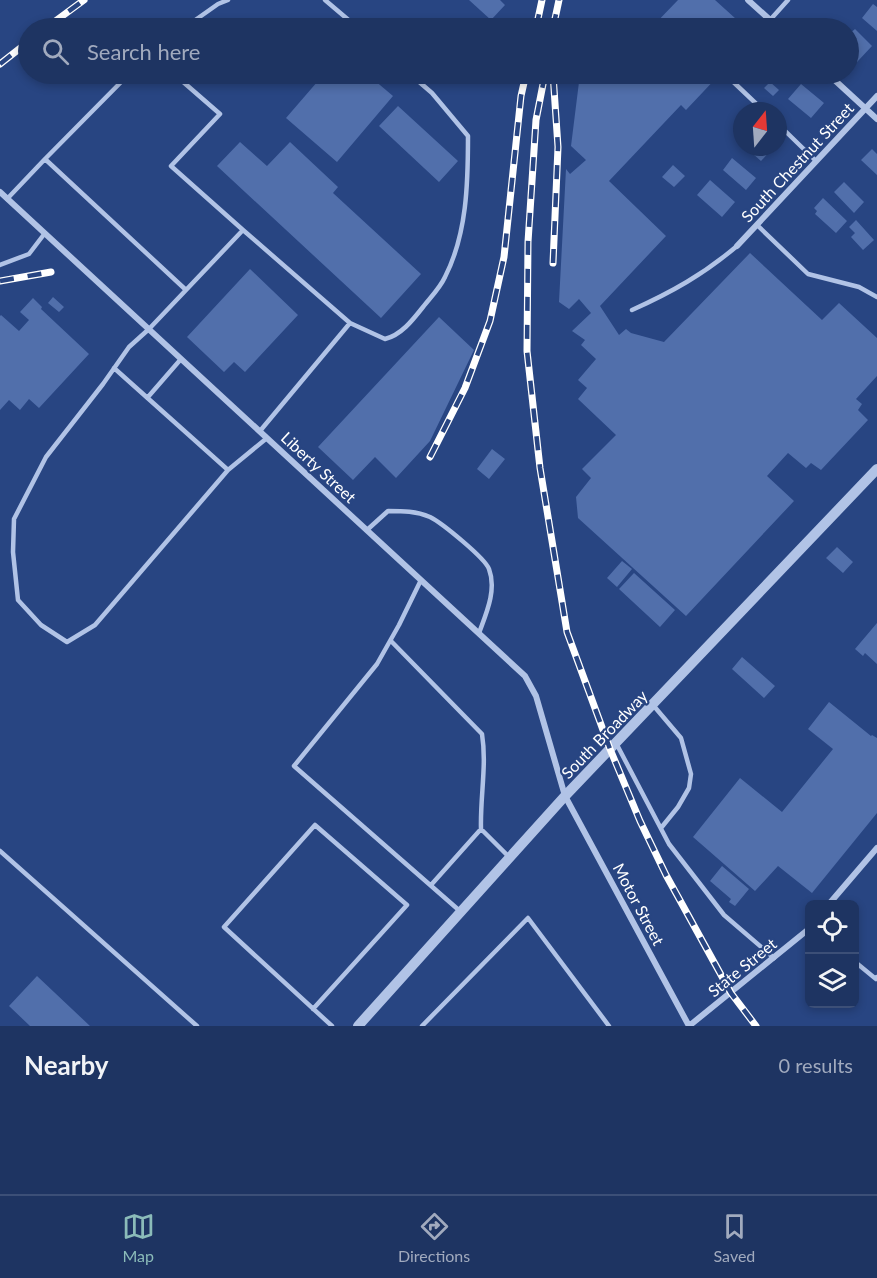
<!DOCTYPE html>
<html lang="en">
<head>
<meta charset="utf-8">
<style>
  body { margin:0; font-family:Lato,sans-serif; background:#2b3f6b; color:#f1f3f6 }
  .controls { position:absolute; right:18px; bottom:18px; display:grid; overflow:hidden; border-radius:9px; box-shadow:0 3px 9px #0003 }
  .controls button { width:54px; height:54px; display:grid; place-items:center; padding:0; border:0; border-bottom:2px solid #3c4f77; background:#1e3462; color:#f1f3f6; font:30px sans-serif }
  .compass { position:absolute; left:733px; top:102px; width:54px; height:54px; border-radius:50%; background:#1e3462; box-shadow:0 3px 9px #0003; rotate:17deg }
  .list { margin:0; padding:0; list-style:none }
  h2 { display:flex; justify-content:space-between; align-items:center; height:78px; margin:0; padding:0 24px; font-size:26px }
  h2 small { font-size:20px; font-weight:400; color:#a1aabe }
  .icon { flex:none; width:33px; height:33px; fill:none; stroke:currentColor; stroke-width:2; stroke-linecap:round; stroke-linejoin:round }
  .map { position:relative; flex:none; width:877px; height:1026px; overflow:hidden }
  .search { position:absolute; background:#1e3462; box-shadow:0 3px 9px #0003; left:18px; right:18px; top:18px; height:66px; display:flex; align-items:center; gap:15px; box-sizing:border-box; padding:0 21px; border-radius:33px; color:#a1aabe; font-size:22px }
  .sheet { height:168px; background:#1e3462 }
  nav { display:flex; justify-content:space-around; align-items:center; box-sizing:border-box; height:84px; border-top:2px solid #3c4f77; background:#1e3462; font-size:16px; color:#a1aabe }
  nav a { display:grid; justify-items:center; gap:3px }
  nav .on { color:#8bbbb9 }
  .map>svg:first-child { display:block }
  .building { fill:#516fab }
  .lines { fill:none; stroke-linecap:round; stroke-linejoin:round }
  .service { stroke:#b1c3e6; stroke-width:4.5 }
  .minor { stroke:#b1c3e6; stroke-width:6 }
  .tertiary { stroke:#b1c3e6; stroke-width:10 }
  .rail-casing { stroke:#fff; stroke-width:7 }
  .rail { stroke:#284582; stroke-width:4.5; stroke-dasharray:14; stroke-linecap:butt }
  .labels { text-anchor:middle; dominant-baseline:central; stroke-width:4.5; stroke-linejoin:round; paint-order:stroke }
  .street-label { font-size:16px; fill:#fff; stroke:#284582 }
</style>
</head>
<body>
<div class="map">
<svg width="877" height="1026" viewBox="0 0 877 1026">
  <rect width="100%" height="100%" fill="#284582"/>
  <!-- building -->
  <path class="building" d="M 469,0 L 500,0 L 505,5 L 491,20 Z
    M 678,0 L 715,0 L 746,28 L 651,28 Z
    M 873,4 L 877,7 L 877,31 L 862,18 Z
    M 855,29 L 872,46 L 857,62 L 848,53 L 848,35 Z
    M 324,74 L 367,74 L 393,96 L 337,162 L 286,118 Z
    M 580,74 L 720,74 L 686,110 L 681,105 L 609,181 L 666,236 L 600,306 L 619,335 L 626,329 L 631,333 L 664,342 L 750,253 L 822,320 L 839,303 L 877,338 L 877,376 L 856,399 L 862,404 L 858,410 L 868,420 L 821,470 L 811,463 L 806,468 L 788,453 L 767,476 L 794,501 L 686,616 L 578,518 L 576,497 L 591,478 L 582,469 L 616,435 L 578,399 L 587,388 L 578,380 L 596,359 L 581,345 L 585,340 L 572,331 L 591,313 L 579,299 L 569,309 L 559,302 L 566,169 L 570,174 L 586,160 L 571,146 Z
    M 770,82 L 779,90 L 773,96 L 764,88 Z
    M 801,84 L 824,103 L 811,118 L 788,99 Z
    M 398,106 L 458,161 L 439,182 L 379,126 Z
    M 240,142 L 267,166 L 290,142 L 338,187 L 333,193 L 421,274 L 381,318 L 217,166 Z
    M 745,147 L 770,147 L 772,149 L 761,161 Z
    M 872,149 L 877,154 L 877,175 L 861,160 Z
    M 732,158 L 756,178 L 746,190 L 723,170 Z
    M 673,165 L 685,176 L 674,187 L 662,177 Z
    M 710,180 L 735,202 L 722,217 L 697,195 Z
    M 844,182 L 864,202 L 854,213 L 834,192 Z
    M 823,198 L 847,221 L 836,233 L 815,214 L 817,211 L 814,208 Z
    M 856,220 L 874,240 L 863,250 L 851,237 L 855,233 L 849,227 Z
    M 250,269 L 298,315 L 245,372 L 234,362 L 224,372 L 187,337 Z
    M 53,297 L 64,307 L 59,312 L 48,303 Z
    M 33,298 L 42,307 L 41,309 L 89,354 L 39,408 L 29,399 L 20,410 L 9,400 L 0,410 L 0,316 L 1,315 L 19,331 L 29,320 L 20,312 Z
    M 439,317 L 474,350 L 430,441 L 396,478 L 375,457 L 353,480 L 318,447 Z
    M 492,449 L 505,459 L 489,479 L 477,469 Z
    M 837,547 L 853,562 L 843,573 L 826,558 Z
    M 622,561 L 632,569 L 617,587 L 607,578 Z
    M 634,573 L 675,610 L 660,627 L 619,589 Z
    M 877,623 L 877,664 L 865,653 L 863,656 L 855,649 Z
    M 742,657 L 775,686 L 764,698 L 732,669 Z
    M 829,702 L 871,736 L 872,735 L 877,738 L 877,813 L 812,893 L 778,866 L 755,891 L 693,837 L 740,778 L 782,812 L 833,749 L 808,729 Z
    M 722,866 L 749,889 L 735,906 L 729,902 L 731,899 L 710,881 Z
    M 37,976 L 90,1026 L 30,1026 L 9,1006 Z"/>
  <g class="lines">
    <!-- service -->
    <path class="service" d="M 325,0 L 358,28
      M 770,20 L 788,0
      M 184,28 L 218,4 L 228,0
      M 174,74 L 220,114 L 171,166 L 243,230
      M 726,75 L 764,111
      M 778,124 L 816,161
      M 45,159 L 129,74
      M 7,199 L 45,159 L 186,290
      M 757,225 L 808,274 L 859,287 L 877,297
      M 0,265 L 29,254 L 45,233
      M 632,310 C 672,292 704,274 737,246
      M 350,323 L 385,339 C 401,335 412,321 423,307 C 430,298 440,288 445,277 C 467,234 468,183 468,136 L 432,93 L 410,74
      M 114,368 L 228,470 L 267,438
      M 148,397 L 181,359
      M 228,470 L 95,625 L 67,642 L 41,625 L 18,600 L 13,552 L 14,519 L 46,457 L 103,384 L 129,347 L 149,329 L 243,230 L 350,323 L 260,431
      M 367,530 L 388,511 C 403,511 416,511 430,517 C 442,523 485,558 489,569 C 497,590 486,614 479,633
      M 421,580 L 399,625 L 377,664 L 294,766 L 461,912
      M 391,641 L 482,734 C 487,765 480,797 481,829 L 510,858
      M 653,705 L 681,738 L 691,774 L 689,788 L 678,807 L 661,828
      M 616,743 L 669,844 L 724,915 L 774,958
      M 0,851 L 197,1026
      M 431,885 L 481,829
      M 854,961 L 876,979 L 877,977
      M 313,1009 L 407,905 L 315,825 L 224,927 L 332,1026
      M 422,1026 L 528,918 L 609,1026"/>
    <!-- minor -->
    <path class="minor" d="M 748,0 L 779,28
      M 828,74 L 877,119
      M 0,192 L 525,676 L 536,696 L 565,796 L 689,1026 L 810,928
      M 737,246 L 877,96
      M 829,904 L 877,848"/>
    <!-- tertiary -->
    <path class="tertiary" d="M 358,1026 L 565,796 L 877,469"/>
    <!-- rail casing -->
    <g class="rail-casing">
      <path id="rail" d="M 46,28 L 84,0
        M 536,28 L 542,0
        M 553,28 L 559,0
        M 0,64 L 28,42
        M 545,74 L 536,120 L 528,242 L 527,351 L 540,468 L 567,632 L 610,749 L 640,821 L 666,875 L 731,993 L 756,1026
        M 553,263 L 558,147 L 553,74
        M 0,281 L 51,272
        M 430,457 L 465,388 L 490,321 L 504,257 L 521,96 L 526,74"/>
    </g>
    <!-- rail -->
    <use href="#rail" class="rail"/>
  </g>
  <g class="labels">
    <!-- street labels -->
    <g class="street-label">
      <text transform="translate(797 162) rotate(-47)">South Chestnut Street</text>
      <text transform="translate(319 467) rotate(43)">Liberty Street</text>
      <text transform="translate(604 734) rotate(-46)">South Broadway</text>
      <text transform="translate(639 904) rotate(62)">Motor Street</text>
      <text transform="translate(742 967) rotate(-39)">State Street</text>
    </g>
  </g>
</svg>
<div class="controls">
<button><svg class="icon" aria-label="locate" viewBox="0 0 24 24"><circle cx="12" cy="12" r="6"/><path d="M12 2v4M12 18v4M2 12h4M18 12h4"/></svg></button>
<button><svg class="icon" aria-label="layers" viewBox="0 0 24 24"><path d="M12 4l9 5-9 5-9-5zM3 14l9 5 9-5"/></svg></button>
</div>
<svg class="compass" viewBox="-18 -18 36 36"><path d="M0-13l5 13h-10z" fill="#e53935"/><path d="M0 13l5-13h-10z" fill="#a1aabe"/></svg>
<div class="search"><svg class="icon" aria-label="search" viewBox="0 0 24 24"><circle cx="10" cy="10" r="6"/><path d="M15 15l6 6"/></svg>Search here</div>
</div>
<section class="sheet">
<h2>Nearby<small>0 results</small></h2>
<ul class="list">
</ul>
</section>
<nav>
<a class="on"><svg class="icon" aria-label="map" viewBox="0 0 24 24"><path d="M3 6l6-2 6 2 6-2v14l-6 2-6-2-6 2zM9 4v14M15 6v14"/></svg>Map</a>
<a><svg class="icon" aria-label="directions" viewBox="0 0 24 24"><path d="M12 3l9 9-9 9-9-9zM9 14v-3h6M13 9l2 2-2 2"/></svg>Directions</a>
<a><svg class="icon" aria-label="saved" viewBox="0 0 24 24"><path d="M7 4h10v16l-5-4-5 4z"/></svg>Saved</a>
</nav>
</body>
</html>
